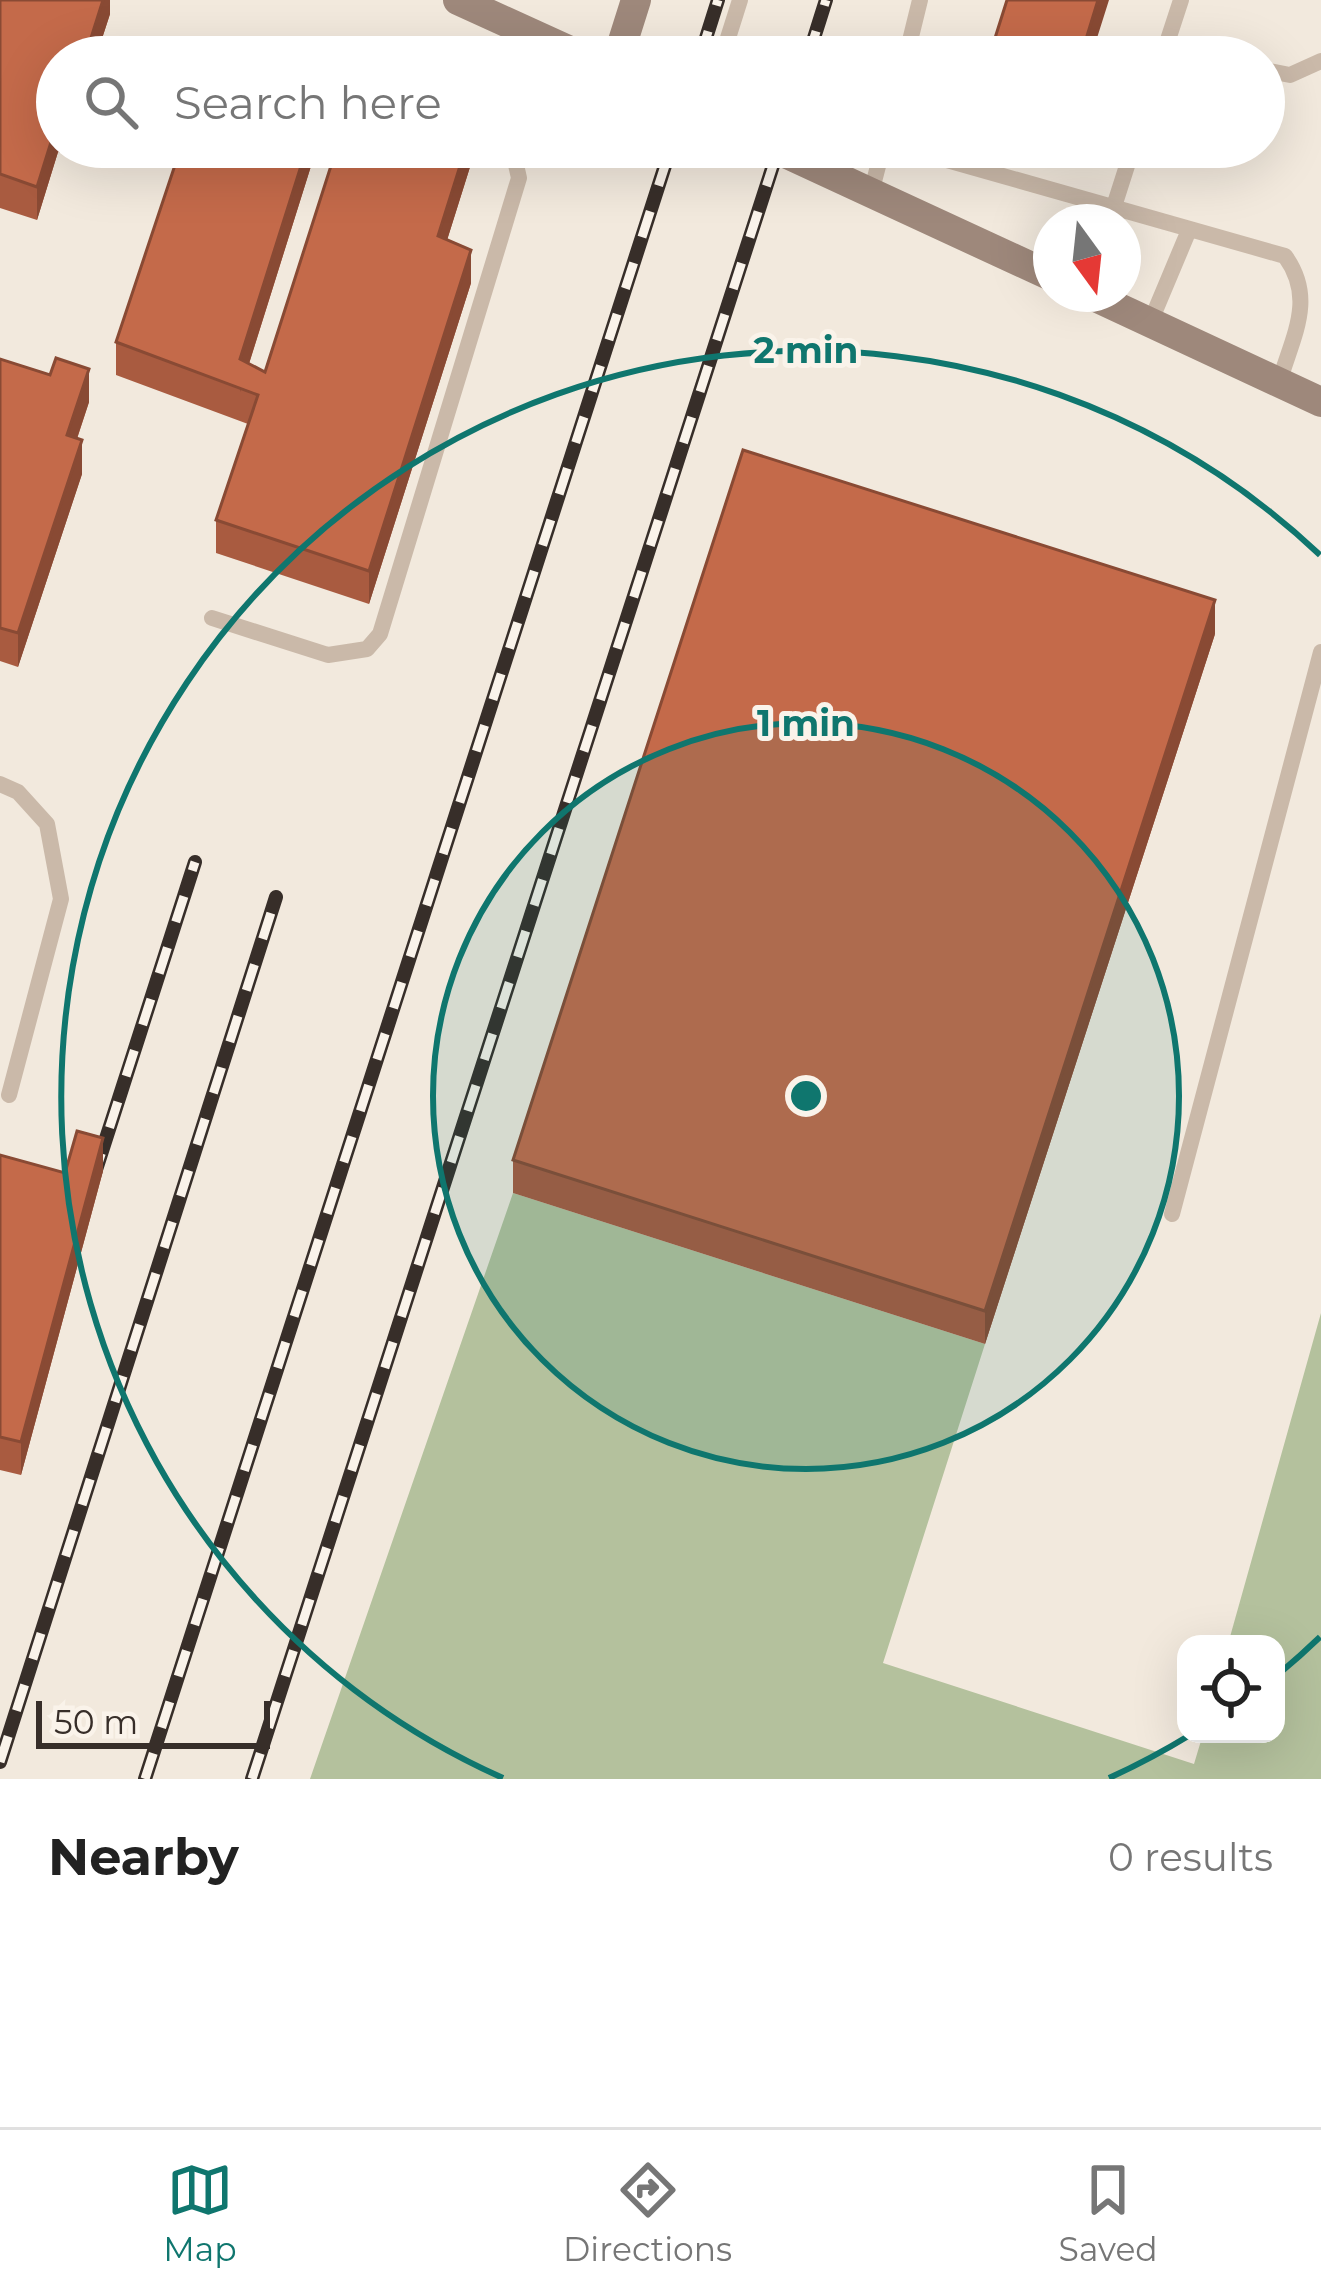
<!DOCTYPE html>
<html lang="en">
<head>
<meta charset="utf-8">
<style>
  body { margin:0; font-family:Montserrat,sans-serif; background:#f6f6f6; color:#222 }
  .controls { position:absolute; right:36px; bottom:36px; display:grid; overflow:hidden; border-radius:24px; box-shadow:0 12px 48px #0002 }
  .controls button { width:108px; height:108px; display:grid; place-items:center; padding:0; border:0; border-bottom:3px solid #e0e0e0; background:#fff; color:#222; font:60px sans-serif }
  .compass { position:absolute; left:1033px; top:204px; width:108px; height:108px; border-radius:50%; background:#fff; box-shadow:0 12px 48px #0002; rotate:165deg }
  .scale { position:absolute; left:36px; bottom:30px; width:234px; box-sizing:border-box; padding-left:12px; border:6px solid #372e29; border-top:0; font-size:33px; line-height:42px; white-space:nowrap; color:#372e29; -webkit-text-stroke:9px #faf3ea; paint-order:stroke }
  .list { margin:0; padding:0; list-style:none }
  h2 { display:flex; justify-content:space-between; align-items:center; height:156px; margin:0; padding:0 48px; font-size:51px }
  h2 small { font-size:39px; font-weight:400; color:#767676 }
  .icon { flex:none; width:66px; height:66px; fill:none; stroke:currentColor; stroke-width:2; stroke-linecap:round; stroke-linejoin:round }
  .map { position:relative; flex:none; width:1321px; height:1779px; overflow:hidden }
  .search { position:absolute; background:#fff; box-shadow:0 12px 48px #0002; left:36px; right:36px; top:36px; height:132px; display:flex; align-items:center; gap:30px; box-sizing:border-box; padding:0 42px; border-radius:66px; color:#767676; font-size:45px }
  .sheet { height:348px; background:#fff }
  nav { display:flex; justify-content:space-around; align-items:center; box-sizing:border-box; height:168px; border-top:3px solid #e0e0e0; background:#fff; font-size:33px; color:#767676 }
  nav a { display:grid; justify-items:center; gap:6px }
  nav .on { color:#0f766e }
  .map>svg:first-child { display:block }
  .green { fill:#b4c19d }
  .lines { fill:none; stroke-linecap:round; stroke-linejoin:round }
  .lane { stroke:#cab9a9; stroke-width:16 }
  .secondary { stroke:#9e887b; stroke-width:30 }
  .rail-casing { stroke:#372e29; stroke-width:14 }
  .rail { stroke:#faf3ea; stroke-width:9; stroke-dasharray:27; stroke-linecap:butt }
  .wall { fill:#a95b40 }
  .shaded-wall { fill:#894a34 }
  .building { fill:#c46a4a; stroke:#894a34; stroke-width:3 }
  .ring { fill:none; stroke:#0f766e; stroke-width:6 }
  .centre { fill:#0f766e; stroke:#faf3ea; stroke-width:6 }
  .ring-label { font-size:36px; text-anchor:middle; font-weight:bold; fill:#0f766e; stroke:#faf3ea; stroke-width:10; stroke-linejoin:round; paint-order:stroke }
</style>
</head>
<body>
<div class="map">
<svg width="1321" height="1779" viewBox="0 0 1321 1779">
  <rect width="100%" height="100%" fill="#f2e9dd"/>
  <!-- green -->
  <path class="green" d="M 513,1193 L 985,1344 L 883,1663 L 1194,1764 L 1203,1734 L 1276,1734 L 1276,1644 L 1228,1644 L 1321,1313 L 1321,1779 L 310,1779 Z"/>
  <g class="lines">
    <!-- lane -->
    <path class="lane" d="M 1181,0 L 1164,52 L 1190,57
      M 722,57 L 740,0
      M 906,57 L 920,0
      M 1264,70 L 1290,75 L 1321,61
      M 901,147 L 1285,256 C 1316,299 1293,335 1279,383
      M 871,193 L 883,147
      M 1109,222 L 1133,147
      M 1150,323 L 1189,230
      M 212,618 L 328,655 L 367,649 L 380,634 L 519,178 L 512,147
      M 0,784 L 18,792 L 47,824 L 61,899 L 9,1095
      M 1172,1214 L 1321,652"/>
    <!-- secondary -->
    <path class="secondary" d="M 458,0 L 583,57
      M 618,57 L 636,0
      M 772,147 L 1051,276
      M 1089,294 L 1321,402"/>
    <!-- rail casing -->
    <g class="rail-casing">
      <path id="rail" d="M 700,57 L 718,0
        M 808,57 L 826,0
        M 93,1179 L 195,862
        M 0,1762 L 276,897
        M 145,1779 L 671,147
        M 252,1779 L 779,147"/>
    </g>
    <!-- rail -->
    <use href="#rail" class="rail"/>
  </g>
  <!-- wall -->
  <path class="wall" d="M 0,0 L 110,0 L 110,14 L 96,57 L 57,57 L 57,147 L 67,147 L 65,154 L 58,152 L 37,220 L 0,208 Z
    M 181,147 L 317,147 L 249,364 L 265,372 L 470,147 L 470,167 L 447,240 L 471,283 L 369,604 L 216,553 L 216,520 L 248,424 L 116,375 L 116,342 Z
    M 1047,147 L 1106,147 L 1101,164 Z
    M 0,359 L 89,402 L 77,439 L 82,474 L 18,667 L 0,661 Z
    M 1215,634 L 985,1344 L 513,1193 L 513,1160 Z
    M 0,1155 L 65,1173 L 103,1171 L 21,1475 L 0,1470 Z"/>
  <!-- shaded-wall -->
  <path class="shaded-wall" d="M 103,0 L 110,0 L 110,14 L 96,57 L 85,57 Z
    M 1098,0 L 1109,0 L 1091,57 L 1083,49 Z
    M 57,123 L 58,152 L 37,220 L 37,187 Z
    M 307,147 L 317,147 L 240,392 L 240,359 Z
    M 466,147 L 470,147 L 470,167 L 438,269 L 438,236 Z
    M 471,250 L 471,283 L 369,604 L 369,571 Z
    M 89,369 L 89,402 L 67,468 L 67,435 Z
    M 82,440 L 82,474 L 18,667 L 18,633 Z
    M 1215,600 L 1215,634 L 985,1344 L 985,1311 Z
    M 103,1138 L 103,1171 L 21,1475 L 21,1442 Z"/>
  <!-- building -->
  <path class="building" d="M 0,0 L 103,0 L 85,57 L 57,57 L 57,123 L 37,187 L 0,174 Z
    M 1007,0 L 1098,0 L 1083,49 L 1108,57 L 989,57 Z
    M 216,43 L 256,57 L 211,57 Z
    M 181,147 L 307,147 L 240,359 L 265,372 L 337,147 L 466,147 L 438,236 L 471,250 L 369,571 L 216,520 L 258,395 L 116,342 Z
    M 56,358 L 89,369 L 67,435 L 82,440 L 18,633 L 0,628 L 0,359 L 50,375 Z
    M 743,450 L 1215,600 L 985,1311 L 513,1160 Z
    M 77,1131 L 103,1138 L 21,1442 L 0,1437 L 0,1155 L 65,1173 Z"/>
  <!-- distance rings -->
  <circle cx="806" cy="1096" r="373" fill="#0f766e" fill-opacity=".12"/>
  <g class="ring">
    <circle cx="806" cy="1096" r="373"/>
    <path d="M1320 1637A746 746 0 0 1 1281 1672M1190 1735A746 746 0 0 1 1109 1778M503 1778A746 746 0 1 1 1320 555"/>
  </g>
  <circle cx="806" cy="1096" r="18" class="centre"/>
  <g class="ring-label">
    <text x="806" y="363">2 min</text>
    <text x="806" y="736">1 min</text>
  </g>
</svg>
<div class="controls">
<button><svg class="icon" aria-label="locate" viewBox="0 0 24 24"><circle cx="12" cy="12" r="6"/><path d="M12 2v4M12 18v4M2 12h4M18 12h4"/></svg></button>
</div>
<svg class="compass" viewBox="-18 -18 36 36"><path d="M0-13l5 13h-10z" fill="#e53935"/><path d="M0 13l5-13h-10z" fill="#767676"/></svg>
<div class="scale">50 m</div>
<div class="search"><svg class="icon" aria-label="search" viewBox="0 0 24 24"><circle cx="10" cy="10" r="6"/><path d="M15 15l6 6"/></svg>Search here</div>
</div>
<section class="sheet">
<h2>Nearby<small>0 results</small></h2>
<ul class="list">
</ul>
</section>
<nav>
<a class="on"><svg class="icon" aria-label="map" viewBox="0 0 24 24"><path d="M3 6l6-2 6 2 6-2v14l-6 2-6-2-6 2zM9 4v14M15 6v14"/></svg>Map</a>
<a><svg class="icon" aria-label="directions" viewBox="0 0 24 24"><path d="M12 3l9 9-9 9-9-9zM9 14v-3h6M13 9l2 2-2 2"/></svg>Directions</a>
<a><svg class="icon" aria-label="saved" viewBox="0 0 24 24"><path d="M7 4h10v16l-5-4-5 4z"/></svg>Saved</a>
</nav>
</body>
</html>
